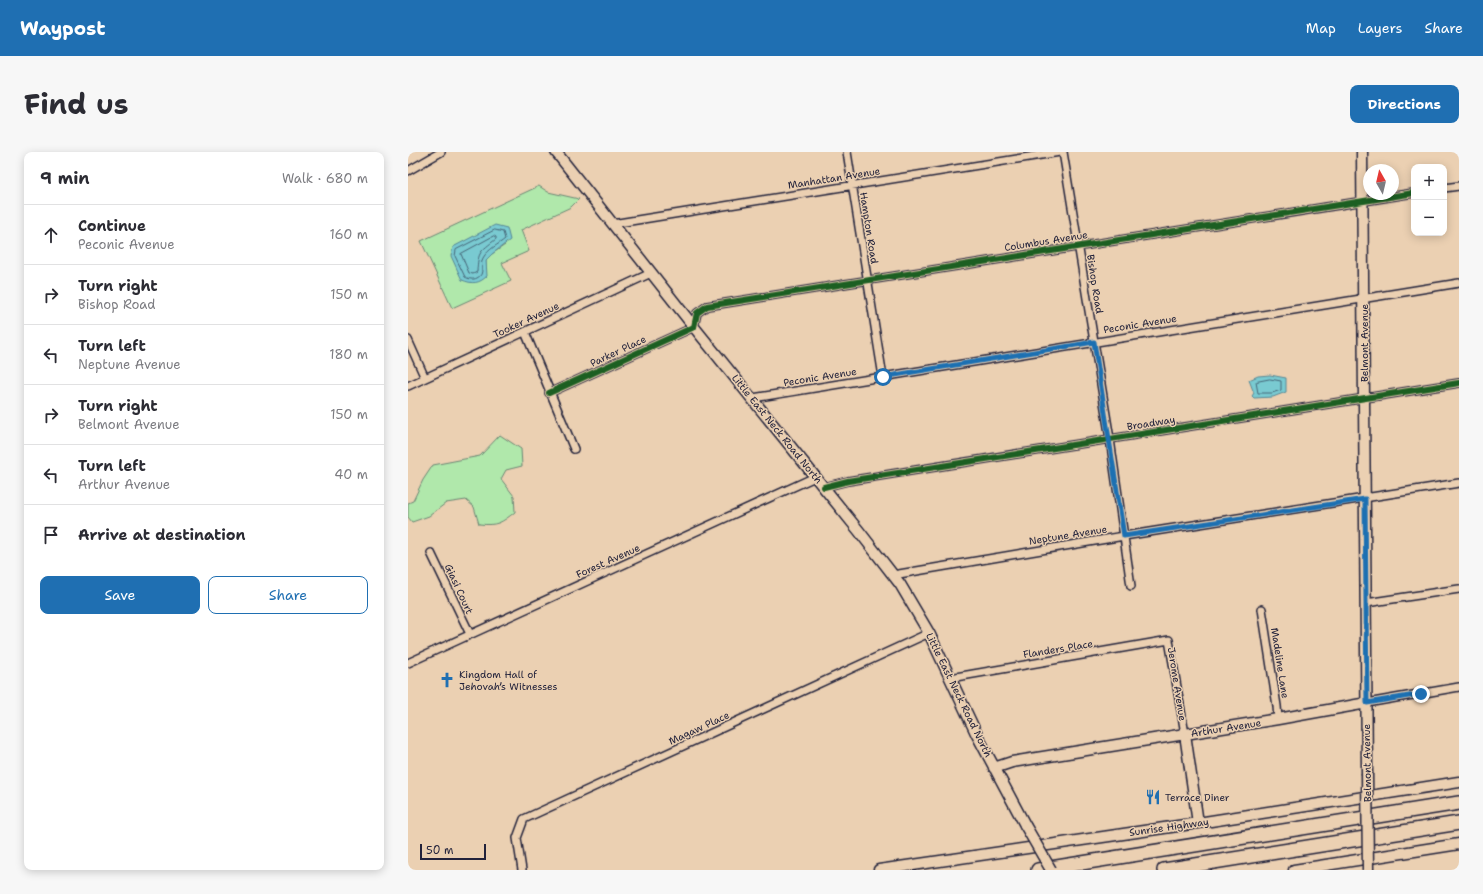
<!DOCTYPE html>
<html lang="en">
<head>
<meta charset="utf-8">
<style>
  body { margin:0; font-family:"Shantell Sans",sans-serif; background:#f7f7f7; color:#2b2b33 }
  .controls { position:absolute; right:12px; top:12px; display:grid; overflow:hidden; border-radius:8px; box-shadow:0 2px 10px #0003 }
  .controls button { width:36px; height:36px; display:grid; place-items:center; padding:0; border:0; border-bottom:1px solid #e1e1e2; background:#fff; color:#2b2b33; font:20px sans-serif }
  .compass { position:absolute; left:955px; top:12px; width:36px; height:36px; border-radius:50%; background:#fff; box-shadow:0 2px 10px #0003; rotate:352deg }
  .scale { position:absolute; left:12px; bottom:10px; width:66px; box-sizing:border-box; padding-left:4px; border:2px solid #22223b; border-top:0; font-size:11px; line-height:14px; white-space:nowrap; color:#22223b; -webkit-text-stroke:3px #ebd0b2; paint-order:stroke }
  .stop { position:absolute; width:12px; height:12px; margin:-9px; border:3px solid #1f6fb2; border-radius:50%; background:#fff }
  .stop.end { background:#1f6fb2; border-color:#fff; box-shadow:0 1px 4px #0008 }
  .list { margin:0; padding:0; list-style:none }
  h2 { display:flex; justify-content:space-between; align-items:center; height:52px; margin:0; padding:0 16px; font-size:17px }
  h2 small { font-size:13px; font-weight:400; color:#7c7c81 }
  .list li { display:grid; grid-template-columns:26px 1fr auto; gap:12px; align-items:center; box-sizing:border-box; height:60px; padding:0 16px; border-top:1px solid #e1e1e2 }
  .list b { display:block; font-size:15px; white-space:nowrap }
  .list p { margin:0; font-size:13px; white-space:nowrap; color:#7c7c81 }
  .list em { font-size:13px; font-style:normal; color:#7c7c81 }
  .actions { display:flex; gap:8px; padding:12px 16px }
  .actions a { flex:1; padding:9px 0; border:1px solid #1f6fb2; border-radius:8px; text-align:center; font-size:14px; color:#1f6fb2 }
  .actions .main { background:#1f6fb2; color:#fff }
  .icon { flex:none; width:22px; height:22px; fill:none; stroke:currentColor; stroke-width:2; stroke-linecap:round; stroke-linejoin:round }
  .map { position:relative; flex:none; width:1051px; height:718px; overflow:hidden; border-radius:8px }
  header { display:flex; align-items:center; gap:24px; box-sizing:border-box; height:56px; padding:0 20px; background:#1f6fb2; color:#fff }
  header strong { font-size:19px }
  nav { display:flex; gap:22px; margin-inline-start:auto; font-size:14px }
  .intro { display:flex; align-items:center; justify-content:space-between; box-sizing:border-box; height:96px; padding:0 24px }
  h1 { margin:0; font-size:28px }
  .button { padding:10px 18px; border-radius:8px; background:#1f6fb2; color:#fff; font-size:14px; font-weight:700 }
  main { display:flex; gap:24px; padding:0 24px }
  aside { flex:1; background:#fff; border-radius:8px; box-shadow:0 2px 10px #0003 }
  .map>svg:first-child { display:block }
  .green { fill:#b0e8ab; stroke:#698573; fill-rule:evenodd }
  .water { fill:#79cad1; stroke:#568795 }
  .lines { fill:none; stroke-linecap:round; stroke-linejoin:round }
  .shore { stroke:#456577; stroke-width:1 }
  .street-casing { stroke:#22223b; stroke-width:10 }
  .secondary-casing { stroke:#22223b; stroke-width:13 }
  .highway-casing { stroke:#22223b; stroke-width:16 }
  .street { stroke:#ebd0b2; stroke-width:7 }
  .secondary { stroke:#ebd0b2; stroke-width:10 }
  .highway { stroke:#ebd0b2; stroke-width:13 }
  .secondary-bridge-casing { stroke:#22223b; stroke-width:13; stroke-linecap:butt }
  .secondary-bridge { stroke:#ebd0b2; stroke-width:10 }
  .cycleway-casing { stroke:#ebd0b2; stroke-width:8 }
  .cycleway { stroke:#1b5e20; stroke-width:6 }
  .route { stroke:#1f6fb2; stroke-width:5 }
  .labels { text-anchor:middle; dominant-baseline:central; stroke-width:3; stroke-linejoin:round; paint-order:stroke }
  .street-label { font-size:10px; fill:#22223b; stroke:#ebd0b2 }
  .poi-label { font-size:10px; fill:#22223b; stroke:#ebd0b2; text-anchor:start }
</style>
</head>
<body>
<header>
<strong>Waypost</strong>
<nav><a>Map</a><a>Layers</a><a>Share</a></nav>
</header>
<div class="intro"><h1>Find us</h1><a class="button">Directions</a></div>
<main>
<aside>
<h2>9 min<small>Walk · 680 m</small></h2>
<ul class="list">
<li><svg class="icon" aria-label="ahead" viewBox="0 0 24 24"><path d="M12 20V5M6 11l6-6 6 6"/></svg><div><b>Continue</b><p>Peconic Avenue</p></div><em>160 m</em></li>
<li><svg class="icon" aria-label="right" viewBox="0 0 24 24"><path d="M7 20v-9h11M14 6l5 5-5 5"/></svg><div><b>Turn right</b><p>Bishop Road</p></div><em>150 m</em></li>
<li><svg class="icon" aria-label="left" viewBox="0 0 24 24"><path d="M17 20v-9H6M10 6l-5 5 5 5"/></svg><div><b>Turn left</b><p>Neptune Avenue</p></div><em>180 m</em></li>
<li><svg class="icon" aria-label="right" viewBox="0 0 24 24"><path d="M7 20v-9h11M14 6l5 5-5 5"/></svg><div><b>Turn right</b><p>Belmont Avenue</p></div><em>150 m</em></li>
<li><svg class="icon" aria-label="left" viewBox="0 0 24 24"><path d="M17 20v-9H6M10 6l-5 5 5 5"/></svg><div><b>Turn left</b><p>Arthur Avenue</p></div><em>40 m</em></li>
<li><svg class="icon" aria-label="arrive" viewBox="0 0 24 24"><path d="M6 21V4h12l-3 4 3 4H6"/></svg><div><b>Arrive at destination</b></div></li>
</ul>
<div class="actions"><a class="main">Save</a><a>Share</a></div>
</aside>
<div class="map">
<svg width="1051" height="718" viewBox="0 0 1051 718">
  <rect width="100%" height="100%" fill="#ebd0b2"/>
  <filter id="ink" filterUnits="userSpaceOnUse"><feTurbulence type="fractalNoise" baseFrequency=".025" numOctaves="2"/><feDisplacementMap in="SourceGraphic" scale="8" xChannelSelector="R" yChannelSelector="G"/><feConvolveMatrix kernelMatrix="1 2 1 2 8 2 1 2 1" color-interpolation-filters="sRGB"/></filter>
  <g filter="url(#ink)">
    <!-- green -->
    <path class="green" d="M 131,34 L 140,40 L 171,47 L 163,55 L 113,78 L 121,99 L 94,111 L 103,129 L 44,156 L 13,89 ZM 50,93 L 97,93 L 84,102 L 78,108 L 78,124 L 45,95 Z
      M 92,283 L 113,297 L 114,314 L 98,318 L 93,327 L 106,344 L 107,360 C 93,371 89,374 71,372 L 66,355 L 58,348 L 38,351 L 21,364 L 4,370 L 0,365 L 0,351 L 5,349 L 15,328 L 25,313 L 72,304 Z"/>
    <!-- water -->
    <path class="water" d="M 87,73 L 99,76 L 102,88 L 84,102 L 78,108 L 79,124 C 71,132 64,132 54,128 L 43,104 L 45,95 Z
      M 862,223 L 878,226 L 878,240 L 865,245 L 846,246 L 844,244 L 846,241 L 841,228 L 850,224 Z"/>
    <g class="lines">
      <!-- shore -->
      <path class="shore" d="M 87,78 L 95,80 L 97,87 C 90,93 80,97 75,106 C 71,113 78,122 69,126 C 65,128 61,127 57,125 L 47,104 L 48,98 Z
        M 86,84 L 88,85 L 88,87 C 72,100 70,99 69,120 L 65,122 L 61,121 L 53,102 Z
        M 862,227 L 873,229 L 873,238 L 864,241 L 850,241 L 848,230 Z"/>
      <!-- street casing -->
      <g class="street-casing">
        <path id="street" d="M 439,0 L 475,225
          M 655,0 L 702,287 L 723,434
          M 0,19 L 33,0
          M 1036,36 L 1051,34
          M 204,72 L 652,0
          M 117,180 L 166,297
          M 0,188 L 17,226
          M 0,234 L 243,121
          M 141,241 L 286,175 L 289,161 L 299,154 L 1006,41
          M 345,246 L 1051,131
          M 416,335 L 440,329 L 1051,231
          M 23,401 L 62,482
          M 485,423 L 716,384 L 1051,331
          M 958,451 L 1051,437
          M 854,457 L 869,554 L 870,567
          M 0,511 L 407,325
          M 542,526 L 761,488 L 777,582
          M 959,551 L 1051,535
          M 114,718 L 109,686 L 116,667 L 521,481"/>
      </g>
      <!-- secondary casing -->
      <g class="secondary-casing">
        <path id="secondary" d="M 148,0 L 286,175 L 451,379 L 492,432 L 521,481 L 569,583 L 617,673
          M 954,0 L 959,621
          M 777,582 L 790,671
          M 586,616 L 604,610 L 870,567 L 959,551
          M 471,718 L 790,671 L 1051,630
          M 886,718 L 1051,692"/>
      </g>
      <!-- highway casing -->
      <g class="highway-casing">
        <path id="highway" d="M 630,718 L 1051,651
          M 756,718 L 1051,671"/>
      </g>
      <!-- street -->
      <use href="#street" class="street"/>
      <!-- secondary -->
      <use href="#secondary" class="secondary"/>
      <!-- highway -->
      <use href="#highway" class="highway"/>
      <!-- secondary-bridge casing -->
      <g class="secondary-bridge-casing">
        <path id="secondary-bridge" d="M 959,621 L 960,718
          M 617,673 L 643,718"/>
      </g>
      <!-- secondary-bridge -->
      <use href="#secondary-bridge" class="secondary-bridge"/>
      <!-- cycleway casing -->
      <g class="cycleway-casing">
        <path id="cycleway" d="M 141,241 L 286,175 L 289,161 L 299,154 L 1006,41
          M 416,335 L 440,329 L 1051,231"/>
      </g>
      <!-- cycleway -->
      <use href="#cycleway" class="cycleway"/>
    </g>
  </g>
  <g class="lines" filter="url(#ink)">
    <!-- route -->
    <path class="route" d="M 475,225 L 686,190 L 716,384 L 957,347 L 959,551 L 1013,542"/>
  </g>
  <!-- icons -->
  <defs>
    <g id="church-bare" transform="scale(1.2)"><path d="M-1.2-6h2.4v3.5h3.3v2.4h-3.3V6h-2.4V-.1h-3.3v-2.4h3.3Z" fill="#1f6fb2" stroke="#ebd0b2" stroke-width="2.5" paint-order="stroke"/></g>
    <g id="restaurant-bare" transform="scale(1.2)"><path d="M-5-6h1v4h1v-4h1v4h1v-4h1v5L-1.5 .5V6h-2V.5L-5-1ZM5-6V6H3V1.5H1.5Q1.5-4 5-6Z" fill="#1f6fb2" stroke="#ebd0b2" stroke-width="2.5" paint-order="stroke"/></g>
  </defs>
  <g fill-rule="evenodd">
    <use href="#church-bare" x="39" y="528"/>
    <use href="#restaurant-bare" x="745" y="645"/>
  </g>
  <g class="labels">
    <!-- street labels -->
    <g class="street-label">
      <text transform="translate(426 26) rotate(-9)">Manhattan Avenue</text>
      <text transform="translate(461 76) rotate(81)">Hampton Road</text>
      <text transform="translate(638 89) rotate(-9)">Columbus Avenue</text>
      <text transform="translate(687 132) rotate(81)">Bishop Road</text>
      <text transform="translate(118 168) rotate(-25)">Tooker Avenue</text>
      <text transform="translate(732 172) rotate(-9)">Peconic Avenue</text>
      <text transform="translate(956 191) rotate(-90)">Belmont Avenue</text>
      <text transform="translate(210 199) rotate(-25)">Parker Place</text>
      <text transform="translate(412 225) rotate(-9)">Peconic Avenue</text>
      <text transform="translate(743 271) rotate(-9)">Broadway</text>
      <text transform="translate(369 277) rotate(51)">Little East Neck Road North</text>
      <text transform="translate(660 383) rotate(-9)">Neptune Avenue</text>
      <text transform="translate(200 409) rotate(-24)">Forest Avenue</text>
      <text transform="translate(51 437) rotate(65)">Giasi Court</text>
      <text transform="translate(650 497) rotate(-9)">Flanders Place</text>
      <text transform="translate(872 511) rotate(81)">Madeline Lane</text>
      <text transform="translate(769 532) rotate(81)">Jerome Avenue</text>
      <text transform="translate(551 543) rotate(64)">Little East Neck Road North</text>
      <text transform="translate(291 576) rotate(-25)">Magaw Place</text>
      <text transform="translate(818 576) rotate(-9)">Arthur Avenue</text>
      <text transform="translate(959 611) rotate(-91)">Belmont Avenue</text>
      <text transform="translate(761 675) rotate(-8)">Sunrise Highway</text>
    </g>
    <!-- poi labels -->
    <g class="poi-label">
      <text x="51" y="522">Kingdom Hall of<tspan x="51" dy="12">Jehovah’s Witnesses</tspan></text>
      <text x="757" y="645">Terrace Diner</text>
    </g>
  </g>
</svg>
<div class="controls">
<button>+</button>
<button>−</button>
</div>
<svg class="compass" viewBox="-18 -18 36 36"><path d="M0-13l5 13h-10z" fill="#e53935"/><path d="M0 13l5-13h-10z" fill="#7c7c81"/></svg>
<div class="scale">50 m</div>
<div class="stop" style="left:475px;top:225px"></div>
<div class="stop end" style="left:1013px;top:542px"></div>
</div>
</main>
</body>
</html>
